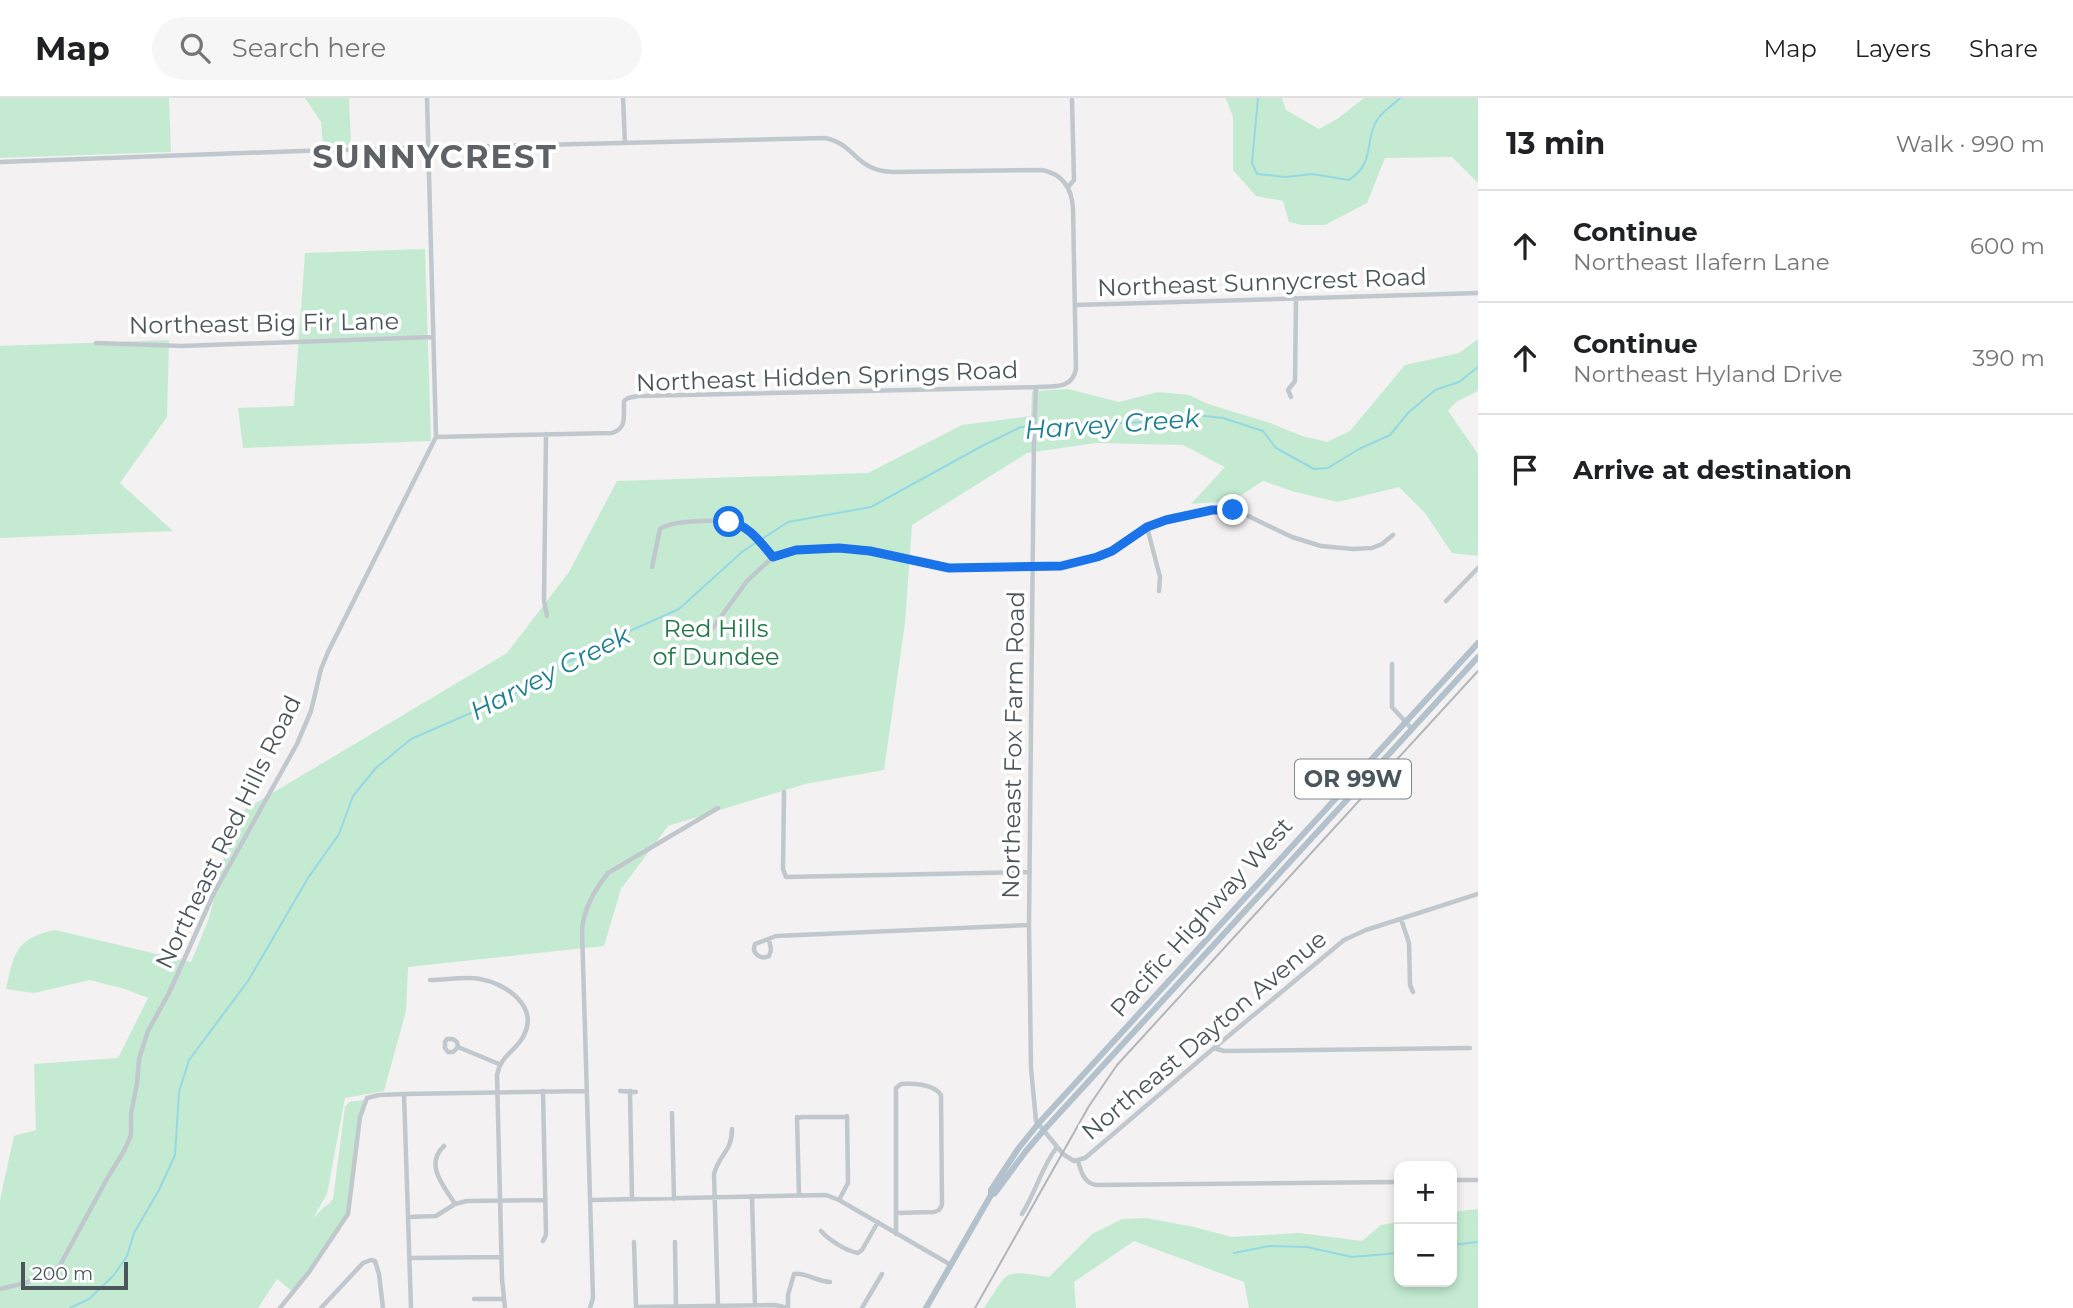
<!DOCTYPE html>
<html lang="en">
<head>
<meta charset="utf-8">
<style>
  body { margin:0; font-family:Montserrat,sans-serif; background:#f6f6f6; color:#202124 }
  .controls { position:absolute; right:21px; bottom:21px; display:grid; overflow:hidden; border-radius:14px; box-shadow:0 4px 10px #0003 }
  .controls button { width:63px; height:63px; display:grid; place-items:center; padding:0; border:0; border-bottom:2px solid #e0e0e0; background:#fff; color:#202124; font:35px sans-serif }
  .scale { position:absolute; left:21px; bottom:18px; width:107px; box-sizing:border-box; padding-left:7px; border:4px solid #4a555c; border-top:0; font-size:19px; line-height:24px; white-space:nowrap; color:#4a555c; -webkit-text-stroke:5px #fff; paint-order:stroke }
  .stop { position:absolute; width:21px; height:21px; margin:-16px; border:5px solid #1a73e8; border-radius:50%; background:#fff }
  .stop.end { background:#1a73e8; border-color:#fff; box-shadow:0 2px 7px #0008 }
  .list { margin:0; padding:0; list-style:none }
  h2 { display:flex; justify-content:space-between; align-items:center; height:91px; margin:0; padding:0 28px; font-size:30px }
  h2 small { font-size:23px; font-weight:400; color:#757577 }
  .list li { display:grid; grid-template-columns:46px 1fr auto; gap:21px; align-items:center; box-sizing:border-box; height:112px; padding:0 28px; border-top:2px solid #e0e0e0 }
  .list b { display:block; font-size:26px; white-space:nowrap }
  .list p { margin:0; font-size:23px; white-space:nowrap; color:#757577 }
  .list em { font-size:23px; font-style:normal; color:#757577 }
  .icon { flex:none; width:38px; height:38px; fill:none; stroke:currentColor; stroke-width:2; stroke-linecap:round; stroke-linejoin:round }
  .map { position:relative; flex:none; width:1478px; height:1210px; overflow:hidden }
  header { display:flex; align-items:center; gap:42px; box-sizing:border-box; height:98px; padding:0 35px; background:#fff; border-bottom:2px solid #e0e0e0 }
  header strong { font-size:33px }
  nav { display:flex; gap:38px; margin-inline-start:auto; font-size:24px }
  .search { width:490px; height:63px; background:#f6f6f6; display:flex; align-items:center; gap:18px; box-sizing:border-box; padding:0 24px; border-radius:38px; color:#757577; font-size:26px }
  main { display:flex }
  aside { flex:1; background:#fff }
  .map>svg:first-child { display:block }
  .green { fill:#c4ebd1 }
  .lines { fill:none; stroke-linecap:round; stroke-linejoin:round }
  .stream { stroke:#95d8e4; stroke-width:2 }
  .minor { stroke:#c0c8ce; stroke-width:4.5 }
  .major { stroke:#b3c1cc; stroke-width:6 }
  .rail { stroke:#b3b6ba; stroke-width:2 }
  .route { stroke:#1a73e8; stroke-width:9 }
  .labels { text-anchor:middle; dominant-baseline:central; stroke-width:7; stroke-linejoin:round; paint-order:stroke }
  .shield { fill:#fff; stroke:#80888d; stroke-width:2 }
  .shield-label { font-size:23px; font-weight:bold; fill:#4a555c }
  .street-label { font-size:24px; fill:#4a555c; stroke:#fff }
  .park-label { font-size:24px; fill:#217747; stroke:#fff }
  .water-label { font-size:26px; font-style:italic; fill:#1a7f90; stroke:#fff }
  .district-label { font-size:32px; font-weight:bold; letter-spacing:2px; fill:#5e6165; stroke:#fff }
</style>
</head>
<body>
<header>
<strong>Map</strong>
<div class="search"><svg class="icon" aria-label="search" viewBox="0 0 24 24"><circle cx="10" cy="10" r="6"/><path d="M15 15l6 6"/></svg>Search here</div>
<nav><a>Map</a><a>Layers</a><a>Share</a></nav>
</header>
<main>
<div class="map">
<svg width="1478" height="1210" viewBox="0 0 1478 1210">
  <rect width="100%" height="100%" fill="#f3f1f1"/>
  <!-- green -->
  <path class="green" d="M 0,0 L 169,0 L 171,54 L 0,60 Z
    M 305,0 L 349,0 L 351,47 L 323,48 L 321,24 Z
    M 1226,0 L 1282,0 L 1286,12 L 1319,31 L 1337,21 L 1364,0 L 1478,0 L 1478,85 L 1452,59 L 1385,60 L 1367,105 L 1325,127 L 1302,127 L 1289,124 L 1283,103 L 1256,98 L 1233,72 L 1233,19 Z
    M 425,151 L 431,343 L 243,350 L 238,310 L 294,308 L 305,155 Z
    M 1478,241 L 1478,293 L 1456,304 L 1448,313 L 1478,356 L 1478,458 L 1452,455 L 1425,415 L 1399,389 L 1338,404 L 1295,394 L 1263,383 L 1232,403 L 1191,406 L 1225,369 L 1183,347 L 1096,345 L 1027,355 L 912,427 L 905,525 L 884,672 L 805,686 L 668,728 L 621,791 L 604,848 L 408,869 L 406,913 L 384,993 L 345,1000 L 327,1096 L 313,1120 L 325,1108 L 329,1106 L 333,1101 L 345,1009 L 349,1004 L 364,1002 L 359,1019 L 347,1115 L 293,1194 L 277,1181 L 258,1210 L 0,1210 L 0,1102 L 14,1038 L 36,1032 L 34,966 L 118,960 L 148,900 L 125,891 L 90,882 L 34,895 L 6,891 C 14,856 15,840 55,832 L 191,864 L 209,820 L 234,718 L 507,555 L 569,474 L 617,383 L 868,375 L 962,327 L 1031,318 L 1032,293 L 1068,291 L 1119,304 L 1158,294 L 1189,297 L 1208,306 L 1270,325 L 1302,338 L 1327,344 L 1350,333 L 1405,267 L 1459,255 Z
    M 169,242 L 167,319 L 120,385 L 173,433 L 0,440 L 0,248 Z
    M 1478,1111 L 1478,1210 L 1249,1210 L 1244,1184 L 1134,1143 L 1074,1184 L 1076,1210 L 984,1210 C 1010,1171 1002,1172 1049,1179 L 1092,1136 L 1122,1121 L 1146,1120 L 1194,1129 L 1232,1139 L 1299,1135 L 1362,1143 L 1381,1127 L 1399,1124 L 1399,1184 L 1452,1184 L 1452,1114 Z"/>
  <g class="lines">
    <!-- stream -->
    <path class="stream" d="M 1258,0 L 1252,65 L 1257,76 L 1286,79 L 1312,76 L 1349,82 C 1377,64 1363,41 1379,19 C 1385,12 1394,6 1400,0
      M 762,441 L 788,424 L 871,409 L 982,348 L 1021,329 L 1145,324 L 1195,317 L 1223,320 L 1263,333 L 1276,350 L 1314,371 L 1328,370 L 1359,351 L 1390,337 L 1408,315 L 1435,292 L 1459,284 L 1478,269
      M 1452,1147 L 1478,1144
      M 1234,1155 L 1269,1148 L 1307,1149 L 1352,1159 L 1399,1155
      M 70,1210 L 89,1201 L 114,1177 L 127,1158 L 134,1135 L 159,1092 L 175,1057 L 179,994 L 189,962 L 248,883 L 308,780 L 339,736 L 353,698 L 376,670 L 411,641 L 521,593 L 550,571 L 587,556 L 632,532 L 679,511 L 743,453 L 757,444"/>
    <!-- minor -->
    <path class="minor" d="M 623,0 L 625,45
      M 0,64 L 300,53 L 825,40 C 856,46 855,73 893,74 L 1042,72 C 1063,76 1072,91 1073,111 L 1076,271 C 1072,292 1053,288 1036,289 L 638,298 L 628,300 L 624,303 C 623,317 628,330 612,335 L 436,339
      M 1068,89 L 1074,82 L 1072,2
      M 1075,207 L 1478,195
      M 96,245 L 182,248 L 433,239
      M 1036,289 L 1034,336 L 1029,827 L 1031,970 L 1036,1023 L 1063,1056 L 1074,1063 L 1085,1060 L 1214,950 L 1344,842 L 1366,832 L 1478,796
      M 1291,299 L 1288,292 L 1295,283 L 1296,200
      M 546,336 L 544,503 L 547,518
      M 1147,429 L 1160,479 L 1159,493
      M 652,469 L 660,431 C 671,422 729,420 742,427 C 754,434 764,448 773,459 L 796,452 L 849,451 L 870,453 L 949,470 L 1061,468 L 1083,464 L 1097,459 L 1112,453 L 1147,429 L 1166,422 L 1196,414 L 1225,411 L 1242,415 L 1292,439 L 1321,448 L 1353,451 L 1372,450 L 1382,446 L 1393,437
      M 1446,503 L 1478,470
      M 707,538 L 747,483 L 773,459
      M 1392,566 L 1392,609 L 1412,631
      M 784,694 L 783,771 L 786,779 L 1030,774
      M 1401,821 L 1409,845 L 1410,887 L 1413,894
      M 769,841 L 771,852 L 769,858 C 761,862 751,856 755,846 L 776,838 L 1029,827
      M 430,882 C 446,882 465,878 480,881 C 505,885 539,908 524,937 C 516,954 501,956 497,977 L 502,1181 L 505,1210
      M 458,949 L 453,954 L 448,954 L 445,950 L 445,944 L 447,941 L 453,941 L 457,944 L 458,949 L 499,966
      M 1214,950 L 1224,953 L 1470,950
      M 543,993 L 546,1137 L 543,1143
      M 620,993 L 636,994
      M 630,993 L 632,1101
      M 404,996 L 411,1210
      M 672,1015 L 674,1101
      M 797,1019 L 799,1097
      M 798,1020 L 802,1019 L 847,1019
      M 444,1048 C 424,1067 444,1088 455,1106
      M 1078,1063 C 1081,1074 1084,1085 1096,1087 L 1399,1084
      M 1452,1082 L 1478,1082
      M 752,1098 L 755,1208
      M 591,1102 L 826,1097 L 839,1102 L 951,1167
      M 839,1102 L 848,1085 L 847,1018
      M 896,1115 L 934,1114 L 939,1112 L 942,1107 L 941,997 C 934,986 913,985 901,986 L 896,990 L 896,1136
      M 1022,1116 C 1036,1094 1041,1070 1057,1049
      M 409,1119 L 436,1118 L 455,1106 L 467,1103 L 545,1102
      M 821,1133 C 829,1142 846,1153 858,1155 L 862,1152 L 878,1124
      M 634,1144 L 636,1209 L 775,1207 L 788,1210
      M 675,1144 L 676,1208
      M 410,1160 L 501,1159
      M 0,1191 C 20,1186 43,1182 59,1169 L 108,1079 L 124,1053 L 131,1037 L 131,1016 L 137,986 L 139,961 L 148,933 L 169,895 L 214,795 L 297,646 L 311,613 L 321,571 L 328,554 L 436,339 L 427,0
      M 474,1201 L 503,1201
      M 718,1208 L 714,1076 C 719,1056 732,1054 732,1031
      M 280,1210 L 309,1174 L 348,1116 L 360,1019 L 367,1000 L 379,997 L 404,996 L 587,993
      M 321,1210 L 363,1165 L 371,1162 L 375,1163 L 379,1176 L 383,1210
      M 590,1210 L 593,1200 L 582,831 C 584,811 596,790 608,775 L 718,710
      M 788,1210 L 788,1197 L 794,1176 C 806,1174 817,1184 830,1184
      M 862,1210 L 882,1176"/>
    <!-- major -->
    <path class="major" d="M 991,1097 L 995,1095 L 1026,1053 L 1043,1033 L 1478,559
      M 926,1210 L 991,1097 L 991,1092 L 1018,1051 L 1038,1026 L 1478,545"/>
    <!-- rail -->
    <path class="rail" d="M 975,1210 L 1089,1008 L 1117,967 L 1478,573"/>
  </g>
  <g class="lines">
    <!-- route -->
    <path class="route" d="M 729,424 C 748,426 761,445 773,459 L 796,452 L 839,450 L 870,453 L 949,470 L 1061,468 L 1097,459 L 1112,453 L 1147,429 L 1166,422 L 1212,412 L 1233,412"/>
  </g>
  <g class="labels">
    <!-- shield labels -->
    <rect class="shield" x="1295" y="661.5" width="116" height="39" rx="5"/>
    <g class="shield-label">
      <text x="1353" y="681">OR 99W</text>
    </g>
    <!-- street labels -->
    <g class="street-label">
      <text transform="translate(1262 184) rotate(-2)">Northeast Sunnycrest Road</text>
      <text transform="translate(264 225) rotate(-1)">Northeast Big Fir Lane</text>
      <text transform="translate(827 278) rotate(-2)">Northeast Hidden Springs Road</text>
      <text transform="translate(1013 647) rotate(-89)">Northeast Fox Farm Road</text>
      <text transform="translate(228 734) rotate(-64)">Northeast Red Hills Road</text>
      <text transform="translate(1201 819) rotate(-48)">Pacific Highway West</text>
      <text transform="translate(1204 937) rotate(-40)">Northeast Dayton Avenue</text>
    </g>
    <!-- park labels -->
    <g class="park-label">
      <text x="716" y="530">Red Hills<tspan x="716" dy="28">of Dundee</tspan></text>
    </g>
    <!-- water labels -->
    <g class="water-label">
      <text transform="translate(1112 326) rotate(-4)">Harvey Creek</text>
      <text transform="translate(550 575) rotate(-27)">Harvey Creek</text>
    </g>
    <!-- district labels -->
    <g class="district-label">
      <text x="435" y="58">SUNNYCREST</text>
    </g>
  </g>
</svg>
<div class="controls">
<button>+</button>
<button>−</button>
</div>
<div class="scale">200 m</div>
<div class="stop" style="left:729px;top:424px"></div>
<div class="stop end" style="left:1233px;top:412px"></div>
</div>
<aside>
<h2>13 min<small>Walk · 990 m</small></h2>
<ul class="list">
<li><svg class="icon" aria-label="ahead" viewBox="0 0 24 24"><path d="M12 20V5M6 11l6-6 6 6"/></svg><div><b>Continue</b><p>Northeast Ilafern Lane</p></div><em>600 m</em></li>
<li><svg class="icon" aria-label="ahead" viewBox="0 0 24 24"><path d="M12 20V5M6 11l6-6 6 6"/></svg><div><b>Continue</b><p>Northeast Hyland Drive</p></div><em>390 m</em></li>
<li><svg class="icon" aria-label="arrive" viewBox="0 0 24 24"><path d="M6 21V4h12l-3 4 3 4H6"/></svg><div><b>Arrive at destination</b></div></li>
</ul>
</aside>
</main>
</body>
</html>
